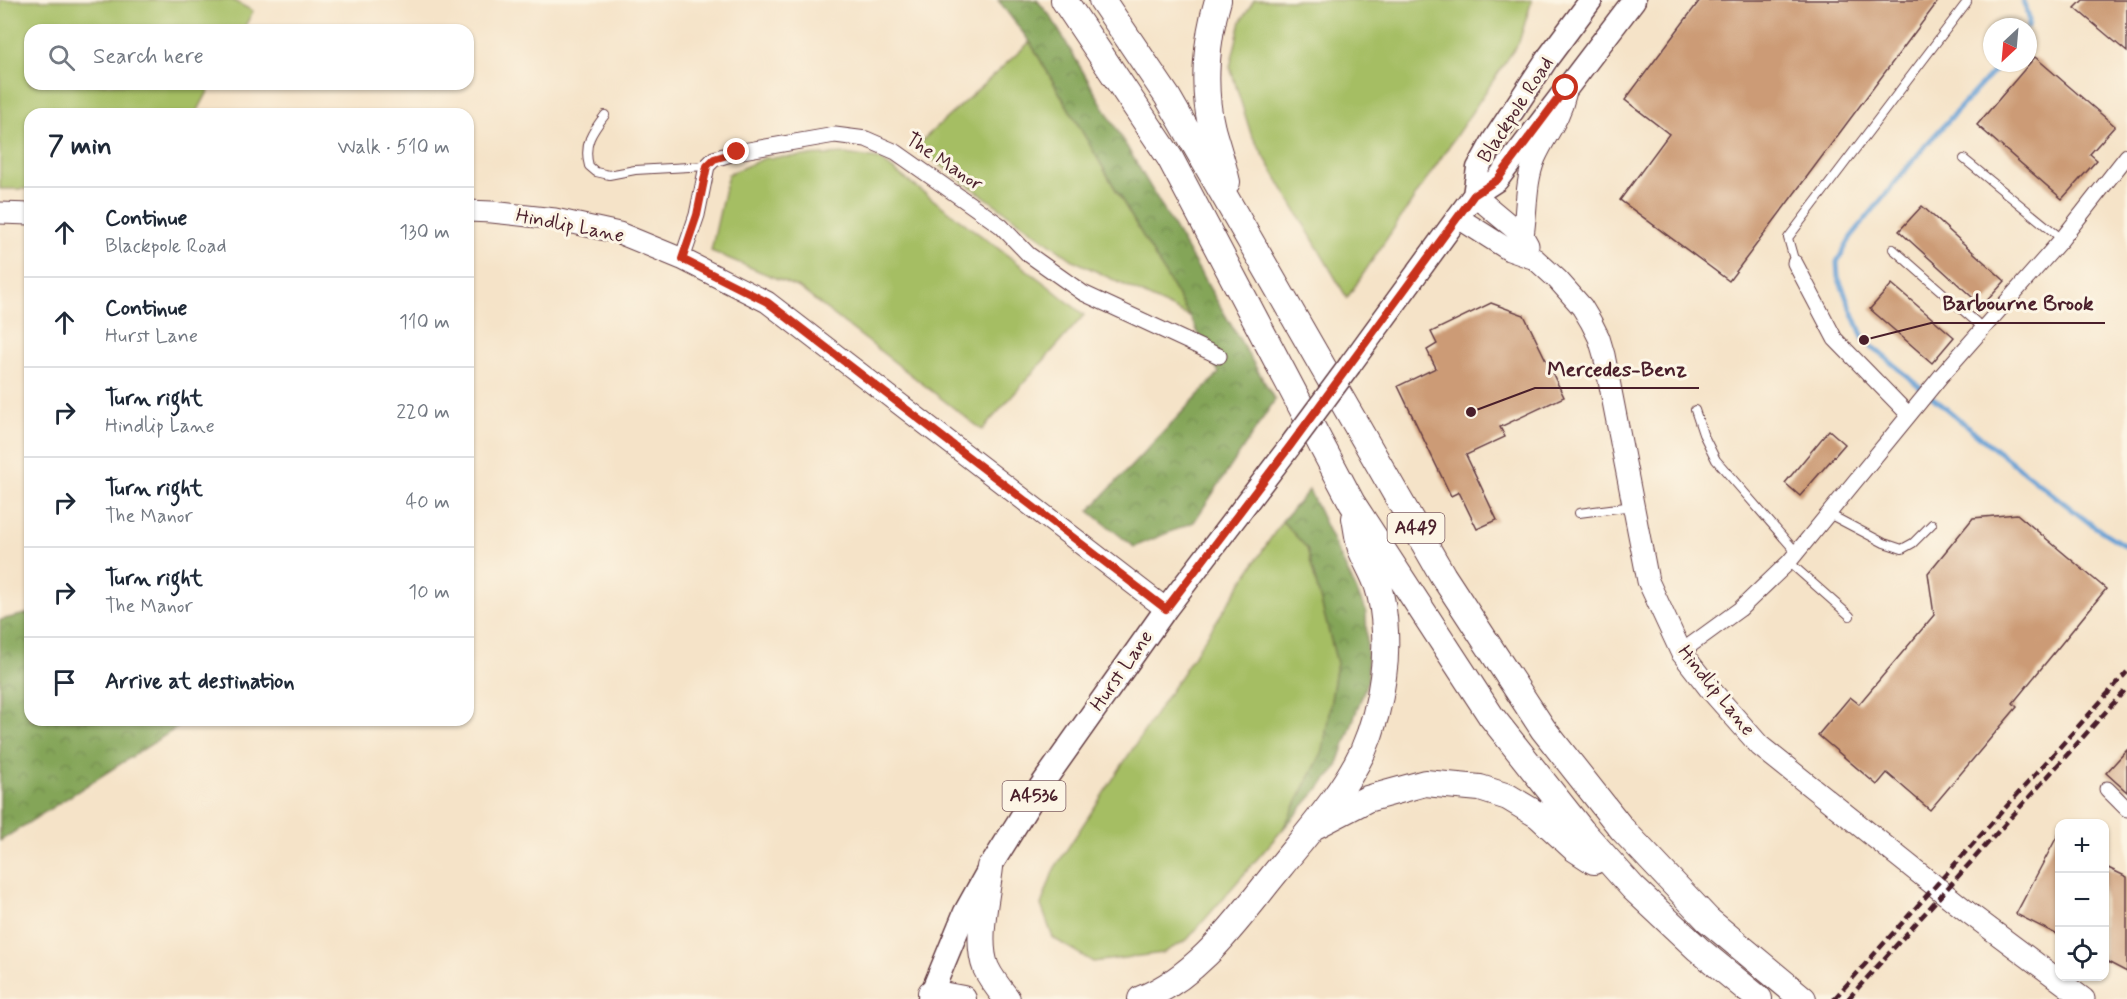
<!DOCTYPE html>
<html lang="en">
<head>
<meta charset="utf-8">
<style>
  body { margin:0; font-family:Mynerve,sans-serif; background:#f6f6f7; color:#1f2937 }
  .controls { position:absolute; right:18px; bottom:18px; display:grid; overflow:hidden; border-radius:12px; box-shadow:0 2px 4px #0004 }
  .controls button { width:54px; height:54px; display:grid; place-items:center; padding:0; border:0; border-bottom:2px solid #e0e1e3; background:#fff; color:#1f2937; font:30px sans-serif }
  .compass { position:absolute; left:1983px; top:18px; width:54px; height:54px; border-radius:50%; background:#fff; box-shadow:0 2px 4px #0004; rotate:206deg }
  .stop { position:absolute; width:18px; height:18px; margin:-14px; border:4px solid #c8321e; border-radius:50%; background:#fff }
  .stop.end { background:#c8321e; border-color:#fff; box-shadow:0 2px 6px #0008 }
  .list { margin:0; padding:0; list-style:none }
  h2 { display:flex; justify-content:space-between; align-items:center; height:78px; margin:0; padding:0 24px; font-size:26px }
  h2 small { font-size:20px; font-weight:400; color:#747a83 }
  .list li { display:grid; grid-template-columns:39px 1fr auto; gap:18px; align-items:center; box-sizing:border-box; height:90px; padding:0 24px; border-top:2px solid #e0e1e3 }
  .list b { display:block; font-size:22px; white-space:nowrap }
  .list p { margin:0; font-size:20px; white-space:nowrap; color:#747a83 }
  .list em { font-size:20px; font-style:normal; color:#747a83 }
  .icon { flex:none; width:33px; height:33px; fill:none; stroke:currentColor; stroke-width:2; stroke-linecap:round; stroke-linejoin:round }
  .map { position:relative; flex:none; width:2127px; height:999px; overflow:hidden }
  .search { position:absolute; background:#fff; box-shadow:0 2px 4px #0004; left:24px; top:24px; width:450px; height:66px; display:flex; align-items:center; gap:15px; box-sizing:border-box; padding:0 21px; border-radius:18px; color:#747a83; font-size:22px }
  .panel { position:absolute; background:#fff; box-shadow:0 2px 4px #0004; left:24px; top:108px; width:450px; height:618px; border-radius:18px }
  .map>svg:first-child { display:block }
  .green { fill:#a5be63; stroke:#786e47; stroke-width:1.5 }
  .forest { fill:url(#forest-crowns); stroke:#676242; stroke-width:1.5 }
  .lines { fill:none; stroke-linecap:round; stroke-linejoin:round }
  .stream { stroke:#659fd4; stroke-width:5 }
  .building { fill:#cc9b76 }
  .lane-casing { stroke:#643c43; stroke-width:10 }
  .street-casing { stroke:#643c43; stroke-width:17 }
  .secondary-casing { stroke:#643c43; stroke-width:23 }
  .primary-casing { stroke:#643c43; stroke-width:25 }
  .highway-casing { stroke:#643c43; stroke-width:28 }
  .lane { stroke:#fff; stroke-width:8 }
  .street { stroke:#fff; stroke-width:15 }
  .secondary { stroke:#fff; stroke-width:21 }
  .primary { stroke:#fff; stroke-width:22 }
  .highway { stroke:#fff; stroke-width:26 }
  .rail { stroke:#4a1f2b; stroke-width:4.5; stroke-dasharray:9 4.5; stroke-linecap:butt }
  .primary-bridge-casing { stroke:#643c43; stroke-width:25; stroke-linecap:butt }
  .primary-bridge { stroke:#fff; stroke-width:22 }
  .route { stroke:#c8321e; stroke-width:8 }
  .labels { text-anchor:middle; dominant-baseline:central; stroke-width:6; stroke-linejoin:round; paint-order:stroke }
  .shield { fill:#fcf5e5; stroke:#7f5f63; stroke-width:1.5 }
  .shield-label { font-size:18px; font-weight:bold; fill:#4a1f2b }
  .street-label { font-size:20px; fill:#4a1f2b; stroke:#fcf5e5 }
  .leader { fill:none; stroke:#4a1f2b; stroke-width:2 }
  .callout-dot { fill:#4a1f2b; stroke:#fcf5e5; stroke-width:2 }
  .callout-label { font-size:21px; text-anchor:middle; font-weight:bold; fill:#4a1f2b; stroke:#fcf5e5; stroke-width:6; stroke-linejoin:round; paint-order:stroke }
</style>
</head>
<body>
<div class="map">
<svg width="2127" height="999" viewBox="0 0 2127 999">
  <defs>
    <pattern id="forest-crowns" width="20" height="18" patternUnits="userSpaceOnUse" patternTransform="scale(1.5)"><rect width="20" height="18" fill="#84a559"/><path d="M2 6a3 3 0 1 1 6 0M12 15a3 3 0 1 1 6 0" fill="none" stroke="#6e864a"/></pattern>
  </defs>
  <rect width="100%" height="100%" fill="#fcf5e5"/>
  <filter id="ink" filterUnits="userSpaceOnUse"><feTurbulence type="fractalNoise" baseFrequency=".0167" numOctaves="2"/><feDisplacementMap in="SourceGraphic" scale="12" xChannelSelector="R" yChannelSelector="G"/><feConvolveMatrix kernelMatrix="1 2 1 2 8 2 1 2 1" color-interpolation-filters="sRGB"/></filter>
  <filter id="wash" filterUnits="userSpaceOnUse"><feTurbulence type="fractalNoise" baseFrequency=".008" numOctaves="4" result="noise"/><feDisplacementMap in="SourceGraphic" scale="24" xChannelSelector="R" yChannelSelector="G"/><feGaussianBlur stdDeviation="1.35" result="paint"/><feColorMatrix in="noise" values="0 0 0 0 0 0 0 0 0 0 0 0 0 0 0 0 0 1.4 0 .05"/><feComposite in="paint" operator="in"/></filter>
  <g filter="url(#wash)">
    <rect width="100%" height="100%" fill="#f5e3c8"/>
    <!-- green -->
    <path class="green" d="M 0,0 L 232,0 L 253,11 L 243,30 L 30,30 L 30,84 L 212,84 L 196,114 L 30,114 L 30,189 L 0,189 Z
      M 1254,0 L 1532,0 L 1519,42 L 1347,298 L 1251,134 L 1230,67 L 1241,21 Z
      M 1030,42 L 1190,317 L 1073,260 L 915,147 Z
      M 845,154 L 879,159 L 1047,285 L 1084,315 L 982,430 L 799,288 L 711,251 L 728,174 L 765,158 Z
      M 1282,521 L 1307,548 L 1337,663 L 1323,751 L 1283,829 L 1187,940 L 1163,953 L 1093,962 L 1053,938 L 1041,905 L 1054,869 Z"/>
    <!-- forest -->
    <path class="forest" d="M 998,0 L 1037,0 L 1051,17 L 1275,400 L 1194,522 L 1134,547 L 1089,511 L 1219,373 L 1190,317 L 1030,42 Z
      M 1309,490 L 1366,611 L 1368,679 L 1336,769 L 1283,829 L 1323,751 L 1337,663 L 1307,548 L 1282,521 Z
      M 30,613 L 30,720 L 189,720 L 0,841 L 0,620 Z"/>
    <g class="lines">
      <!-- stream -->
      <path class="stream" d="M 2022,0 C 2026,7 2031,19 2028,27
        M 2001,63 L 1925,146 L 1851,237 L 1837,262 L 1838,277 L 1864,340 L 1985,441 L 2092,525 L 2127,547"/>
    </g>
    <g id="blocks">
      <!-- building -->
      <path class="building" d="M 1700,0 L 1939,0 L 1729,281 L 1620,200 L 1669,134 L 1625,100 Z
        M 2083,0 L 2127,0 L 2127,52 L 2075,8 Z
        M 2035,57 L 2115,126 L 2090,154 L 2097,160 L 2062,199 L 1977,125 Z
        M 1922,206 L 2005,281 L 1982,306 L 1899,231 Z
        M 1892,284 L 1954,337 L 1932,363 L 1870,309 Z
        M 1491,303 L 1524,315 L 1564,397 L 1500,427 L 1505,437 L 1466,455 L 1497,520 L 1477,529 L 1459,492 L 1451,496 L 1398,386 L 1436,368 L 1427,350 L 1437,344 L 1431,332 Z
        M 1829,430 L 1845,444 L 1800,496 L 1785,483 Z
        M 2017,514 L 2106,589 L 2013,703 L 2017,707 L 1930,810 L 1887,773 L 1877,785 L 1818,735 L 1850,697 L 1859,704 L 1934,615 L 1928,573 L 1973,518 Z
        M 2127,750 L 2127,792 L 2106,773 Z
        M 2060,831 L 2060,936 L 2016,914 Z
        M 2104,866 L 2127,877 L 2127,972 L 2104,960 Z"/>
    </g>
  </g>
  <g filter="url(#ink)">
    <use href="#blocks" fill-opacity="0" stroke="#643c43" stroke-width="1.5"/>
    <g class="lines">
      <!-- lane casing -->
      <g class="lane-casing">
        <path id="lane" d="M 605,115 C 592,132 583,144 589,166 L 596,172 L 609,175 L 635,170 L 707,166
          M 1964,159 L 2062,239
          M 1893,249 L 1983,328
          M 1795,263 L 1788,238 L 1967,2
          M 1695,410 L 1703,434 L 1716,460 L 1797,553
          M 1579,513 L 1633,506
          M 1827,513 L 1884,543 L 1902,549 L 1913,543 L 1932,524
          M 1789,562 L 1850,616"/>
      </g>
      <!-- street casing -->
      <g class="street-casing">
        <path id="street" d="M 682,259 L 697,215 L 707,166 L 714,159 L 737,152 L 835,135 L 866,139 L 896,152 L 1001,226 L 1028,254 L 1083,293 L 1219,356
          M 1795,263 L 1835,339 L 1909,415
          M 1681,652 L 1740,609 L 1789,562 L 1941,376 L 2062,239 L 2127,156
          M 2107,789 L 2127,809"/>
      </g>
      <!-- secondary casing -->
      <g class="secondary-casing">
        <path id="secondary" d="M 1474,195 L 1523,236 L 1528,245
          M 468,211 L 492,212 L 555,219 L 619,233 L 682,259 L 767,302 L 1166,609
          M 0,213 L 30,214
          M 1457,217 L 1509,250 L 1535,259 L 1558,280 L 1582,307 L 1591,322 L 1599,338 L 1604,355 L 1648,581 L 1681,652 L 1709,688 L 1760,746 L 1969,913 L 2084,999
          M 1523,236 C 1527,210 1525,182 1535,158 C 1545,135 1559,121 1565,95"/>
      </g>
      <!-- primary casing -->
      <g class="primary-casing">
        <path id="primary" d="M 1474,195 L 1478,168 L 1493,141 L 1547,59 L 1591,0
          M 1350,365 L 1474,195 L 1497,180 L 1634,0
          M 929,999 L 965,912 L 990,867 L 1038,790 L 1166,609 L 1290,446"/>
      </g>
      <!-- highway casing -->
      <g class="highway-casing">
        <path id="highway" d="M 1064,0 L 1170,158 L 1352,503 L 1491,716 L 1582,831 L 1633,888 L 1698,949 L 1759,999
          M 1102,0 L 1167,96 L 1443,576 L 1543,729 L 1622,829 L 1708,920 L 1803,999
          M 1218,0 C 1206,40 1202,88 1212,129 C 1217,147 1223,164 1227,182
          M 1317,825 L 1367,799 L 1425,783 L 1480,788 L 1508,797 L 1538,815 L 1574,848 L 1594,861
          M 990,867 C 987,896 975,940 986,968 C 991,979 999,989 1007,999
          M 931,993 L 963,999
          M 1141,999 C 1202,975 1241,914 1281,866 C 1310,830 1343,793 1363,751 C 1373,728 1380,701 1383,677 C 1387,651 1386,611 1378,587 C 1374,574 1366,562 1361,549 C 1358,539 1357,528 1355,518"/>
      </g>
      <!-- lane -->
      <use href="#lane" class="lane"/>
      <!-- street -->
      <use href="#street" class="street"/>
      <!-- secondary -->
      <use href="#secondary" class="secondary"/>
      <!-- primary -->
      <use href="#primary" class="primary"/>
      <!-- highway -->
      <use href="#highway" class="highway"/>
      <!-- rail -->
      <path class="rail" d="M 1834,999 L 2127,672
        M 1848,999 L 2127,688"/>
      <!-- primary-bridge casing -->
      <g class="primary-bridge-casing">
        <path id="primary-bridge" d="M 1290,446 L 1350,365"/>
      </g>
      <!-- primary-bridge -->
      <use href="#primary-bridge" class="primary-bridge"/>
    </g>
  </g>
  <g class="lines" filter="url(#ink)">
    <!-- route -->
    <path class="route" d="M 737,152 L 714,159 L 707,166 L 697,215 L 682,259 L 767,302 L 1166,609 L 1290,446 L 1474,195 L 1497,180 L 1566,88"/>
  </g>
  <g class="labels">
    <!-- shield labels -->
    <g class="shield">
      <rect x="1387.5" y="513" width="57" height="30" rx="4.5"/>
      <rect x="1002.5" y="781" width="63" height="30" rx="4.5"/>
    </g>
    <g class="shield-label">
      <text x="1416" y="528">A449</text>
      <text x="1034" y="796">A4536</text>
    </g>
    <!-- street labels -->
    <g class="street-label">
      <text transform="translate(1516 110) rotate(-57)">Blackpole Road</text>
      <text transform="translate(944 162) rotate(34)">The Manor</text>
      <text transform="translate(570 226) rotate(11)">Hindlip Lane</text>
      <text transform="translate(1122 671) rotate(-55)">Hurst Lane</text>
      <text transform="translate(1716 691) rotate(51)">Hindlip Lane</text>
    </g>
  </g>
  <!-- callouts -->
  <path class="leader" d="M1864 340L1931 323H2105M1471 412L1535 388H1699"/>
  <g class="callout-dot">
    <circle cx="1864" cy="340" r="6"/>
    <circle cx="1471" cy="412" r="6"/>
  </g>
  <g class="callout-label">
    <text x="2018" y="310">Barbourne Brook</text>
    <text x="1617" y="376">Mercedes-Benz</text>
  </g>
</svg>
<div class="controls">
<button>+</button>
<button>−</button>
<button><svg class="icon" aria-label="locate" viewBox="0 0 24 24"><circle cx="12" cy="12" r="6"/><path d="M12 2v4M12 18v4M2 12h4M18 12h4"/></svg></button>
</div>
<svg class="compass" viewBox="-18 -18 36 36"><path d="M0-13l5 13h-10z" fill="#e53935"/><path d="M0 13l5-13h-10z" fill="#747a83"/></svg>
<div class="stop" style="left:1566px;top:88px"></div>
<div class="stop end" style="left:737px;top:152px"></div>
<div class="search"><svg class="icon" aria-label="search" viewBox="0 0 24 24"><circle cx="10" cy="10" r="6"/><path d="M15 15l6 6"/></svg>Search here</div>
<section class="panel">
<h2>7 min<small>Walk · 510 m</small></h2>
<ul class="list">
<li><svg class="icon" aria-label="ahead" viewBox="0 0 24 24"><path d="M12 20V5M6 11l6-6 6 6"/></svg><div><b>Continue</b><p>Blackpole Road</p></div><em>130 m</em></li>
<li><svg class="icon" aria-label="ahead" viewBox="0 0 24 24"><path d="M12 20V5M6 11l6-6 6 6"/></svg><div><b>Continue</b><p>Hurst Lane</p></div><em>110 m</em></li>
<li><svg class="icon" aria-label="right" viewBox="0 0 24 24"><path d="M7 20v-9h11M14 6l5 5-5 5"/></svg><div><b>Turn right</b><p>Hindlip Lane</p></div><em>220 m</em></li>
<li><svg class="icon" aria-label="right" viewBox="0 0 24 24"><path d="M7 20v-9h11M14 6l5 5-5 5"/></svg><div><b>Turn right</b><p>The Manor</p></div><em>40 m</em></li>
<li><svg class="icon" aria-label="right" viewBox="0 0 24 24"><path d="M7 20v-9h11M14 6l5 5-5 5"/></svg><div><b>Turn right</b><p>The Manor</p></div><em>10 m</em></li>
<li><svg class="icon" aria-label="arrive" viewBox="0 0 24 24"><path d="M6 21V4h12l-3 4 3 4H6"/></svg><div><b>Arrive at destination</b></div></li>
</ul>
</section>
</div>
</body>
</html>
